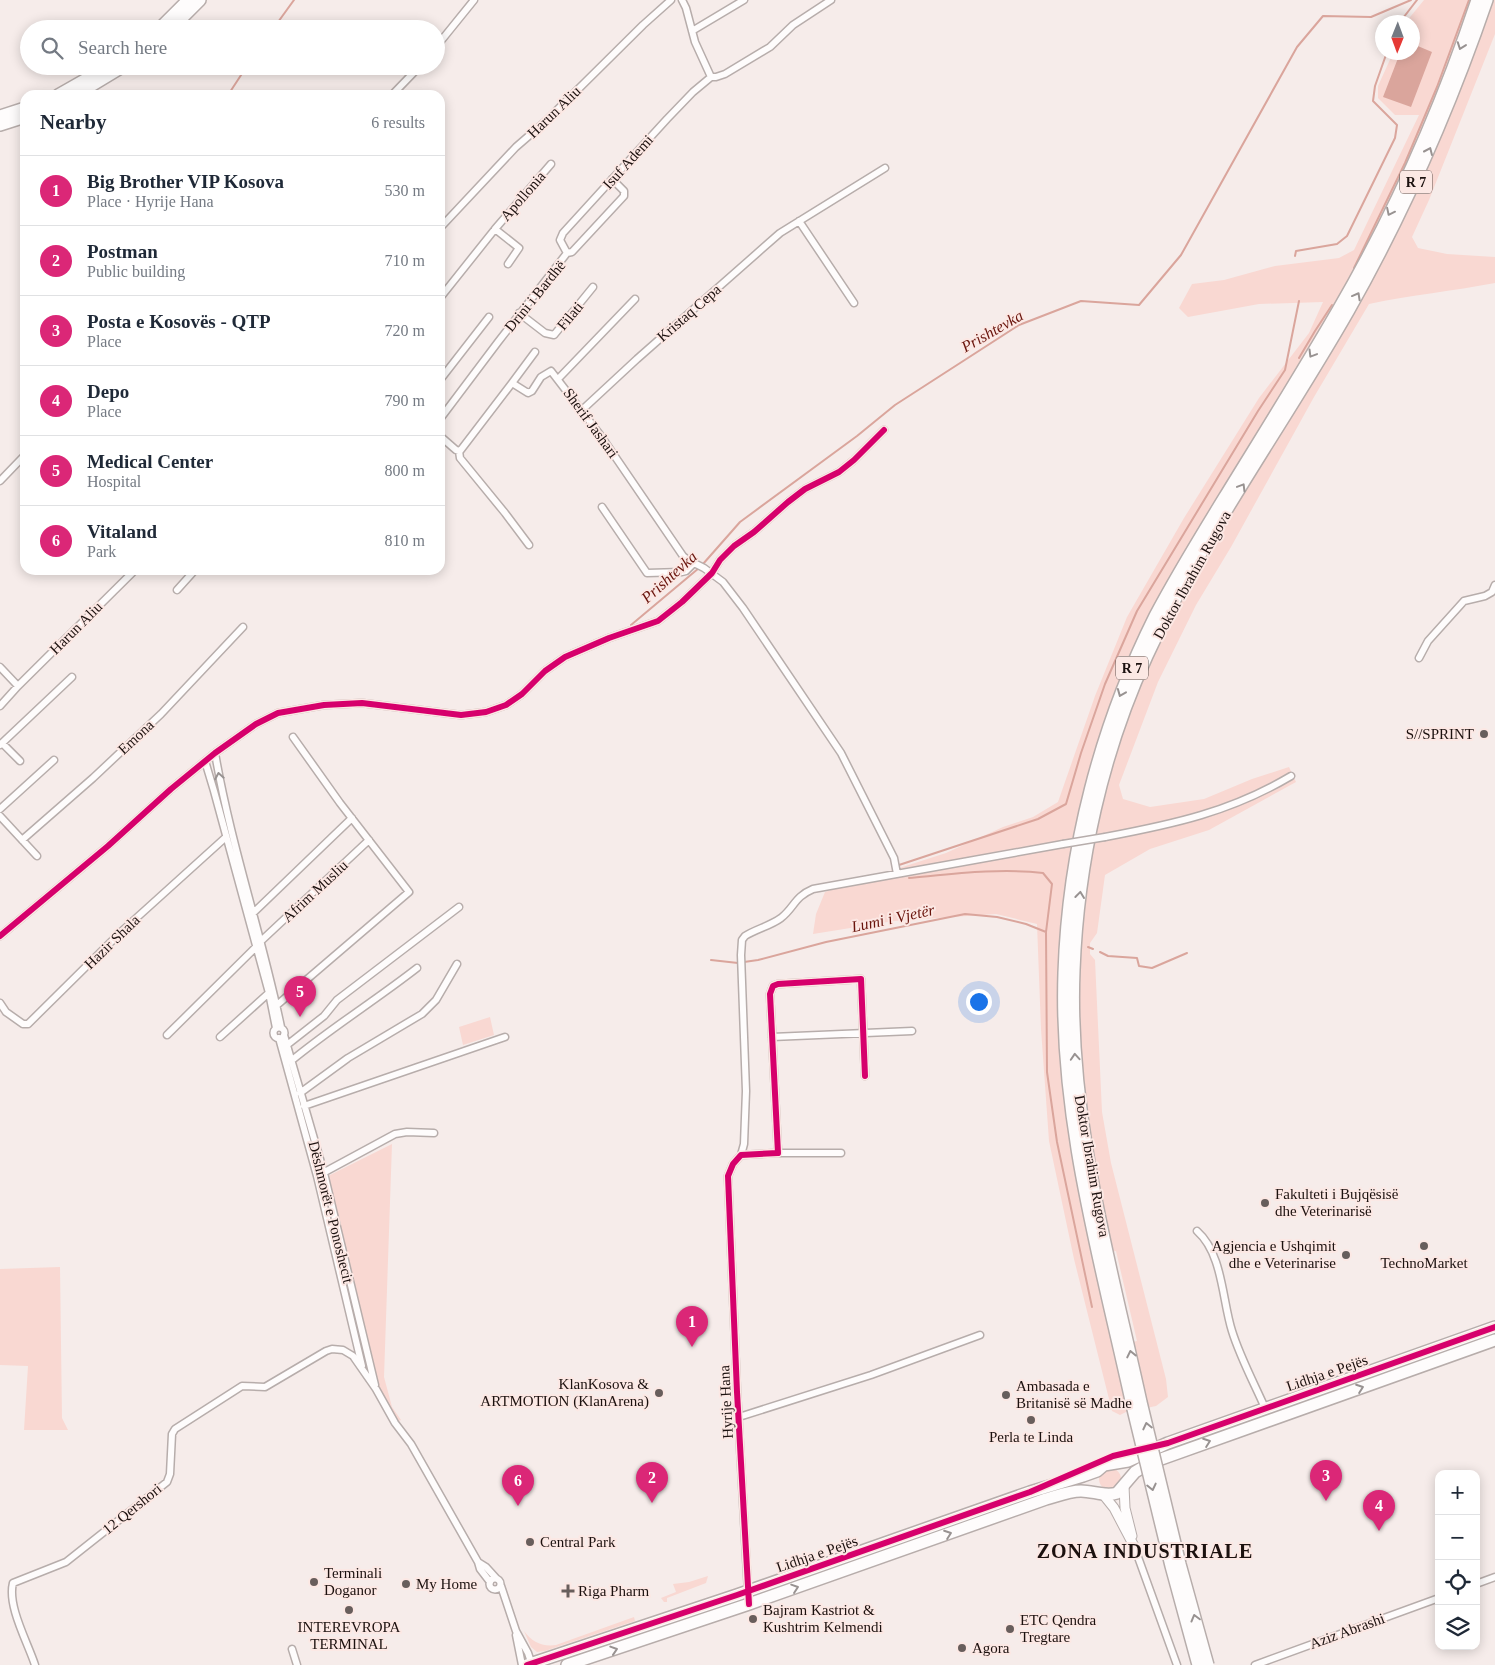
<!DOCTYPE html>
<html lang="en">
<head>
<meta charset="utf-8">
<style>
  body { margin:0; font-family:Georgia,serif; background:#f6f6f7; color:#1f2937 }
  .controls { position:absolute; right:15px; bottom:15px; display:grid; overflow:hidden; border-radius:10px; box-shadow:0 2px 12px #0003 }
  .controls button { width:45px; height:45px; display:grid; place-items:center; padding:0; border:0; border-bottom:1px solid #e0e1e3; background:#fff; color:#1f2937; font:25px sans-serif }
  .compass { position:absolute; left:1375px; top:15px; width:45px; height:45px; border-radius:50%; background:#fff; box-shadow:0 2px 12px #0003; rotate:181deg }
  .you { position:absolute; left:978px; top:1001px; width:18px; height:18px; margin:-12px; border:4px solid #fff; border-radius:50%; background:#1a73e8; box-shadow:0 0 0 8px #1a73e833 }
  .badge { display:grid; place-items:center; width:32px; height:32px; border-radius:50%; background:#db2777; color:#fff; font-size:16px; font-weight:700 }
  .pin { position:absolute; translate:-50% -41px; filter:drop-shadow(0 1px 2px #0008) }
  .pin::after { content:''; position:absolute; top:26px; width:18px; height:15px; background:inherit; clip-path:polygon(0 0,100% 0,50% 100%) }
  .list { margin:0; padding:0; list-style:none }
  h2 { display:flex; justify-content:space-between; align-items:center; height:65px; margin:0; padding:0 20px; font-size:21px }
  h2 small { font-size:16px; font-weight:400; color:#747a83 }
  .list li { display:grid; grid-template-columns:32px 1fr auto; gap:15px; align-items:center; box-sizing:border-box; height:70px; padding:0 20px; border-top:1px solid #e0e1e3 }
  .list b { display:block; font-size:19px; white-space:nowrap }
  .list p { margin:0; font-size:16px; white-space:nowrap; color:#747a83 }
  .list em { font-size:16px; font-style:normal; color:#747a83 }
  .icon { flex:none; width:28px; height:28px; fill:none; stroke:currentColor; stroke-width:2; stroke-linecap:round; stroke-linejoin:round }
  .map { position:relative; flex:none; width:1495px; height:1665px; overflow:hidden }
  .search { position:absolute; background:#fff; box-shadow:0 2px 12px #0003; left:20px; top:20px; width:425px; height:55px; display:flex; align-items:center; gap:12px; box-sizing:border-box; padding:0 18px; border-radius:28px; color:#747a83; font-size:19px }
  .panel { position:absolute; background:#fff; box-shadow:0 2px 12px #0003; left:20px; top:90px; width:425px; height:485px; border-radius:15px }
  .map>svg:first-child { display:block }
  .green { fill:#f9d8d2; fill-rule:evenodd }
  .water { fill:#daa59c }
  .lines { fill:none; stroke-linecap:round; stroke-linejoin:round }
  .stream { stroke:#daa59c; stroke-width:2 }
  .street-casing { stroke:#b7adab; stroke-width:9 }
  .secondary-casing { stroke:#b7adab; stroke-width:11 }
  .highway-casing { stroke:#b7adab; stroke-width:14 }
  .street { stroke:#fefcfc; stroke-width:6 }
  .secondary { stroke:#fefcfc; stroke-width:9 }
  .highway { stroke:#fefcfc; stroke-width:11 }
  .street-bridge-casing { stroke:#b7adab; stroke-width:9; stroke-linecap:butt }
  .highway-bridge-casing { stroke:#b7adab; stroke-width:14; stroke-linecap:butt }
  .street-bridge { stroke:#fefcfc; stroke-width:6 }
  .highway-bridge { stroke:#fefcfc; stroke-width:11 }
  .cycleway-casing { stroke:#fce8e4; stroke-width:9 }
  .cycleway { stroke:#d6006c; stroke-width:6 }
  .oneway { stroke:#989291 }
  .poi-dot { fill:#685e5c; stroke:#fce8e4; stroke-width:2 }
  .labels { text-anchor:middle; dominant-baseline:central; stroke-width:4; stroke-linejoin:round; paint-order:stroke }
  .shield { fill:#fce8e4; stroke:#5f524f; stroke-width:1 }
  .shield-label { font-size:14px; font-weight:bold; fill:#1c110f }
  .street-label { font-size:15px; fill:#1c110f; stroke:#fce8e4 }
  .poi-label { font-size:15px; fill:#1c110f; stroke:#fce8e4; text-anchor:start }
  .water-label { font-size:16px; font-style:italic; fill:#69140c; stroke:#fce8e4 }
  .district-label { font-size:20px; font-weight:bold; letter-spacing:1px; fill:#1c110f; stroke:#fce8e4 }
</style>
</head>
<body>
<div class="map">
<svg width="1495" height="1665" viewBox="0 0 1495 1665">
  <rect width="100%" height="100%" fill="#f6ecea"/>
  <!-- green -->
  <path class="green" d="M 1424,0 L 1495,0 L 1495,34 L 1429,200 L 1412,237 L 1418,248 L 1447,254 L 1495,257 L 1495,283 C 1453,291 1411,295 1369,304 L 1314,397 L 1231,547 L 1196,605 L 1158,682 L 1119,785 L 1123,799 L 1150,807 L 1204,799 L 1252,779 L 1289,767 L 1296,782 L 1209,830 L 1150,849 L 1105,875 L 1097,933 L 1090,943 L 1090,954 L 1095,960 L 1102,1112 L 1111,1163 L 1166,1379 L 1168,1397 L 1156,1406 L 1126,1412 L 1120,1415 L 1112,1411 L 1074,1259 L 1049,1141 L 1041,1029 L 1037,924 L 996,914 L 894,921 L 813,934 L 816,914 L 825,892 L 946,853 L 1003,827 L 1033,817 L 1058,802 L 1095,696 L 1127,617 L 1184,518 L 1259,398 L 1309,333 L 1323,302 L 1259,304 L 1188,317 L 1179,308 L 1192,284 L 1224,280 L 1275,266 L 1339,258 L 1354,250 L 1419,115 L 1395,115 L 1378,98 L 1378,86 L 1393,53 L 1412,52 L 1412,22 L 1406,22 ZM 1116,1251 L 1137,1341 L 1115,1346 L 1093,1256 Z
    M 490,1017 L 494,1035 L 463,1045 L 459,1027 Z
    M 392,1144 L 384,1377 L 392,1407 L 401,1420 L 395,1423 L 362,1369 L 343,1277 L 340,1242 L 320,1180 Z
    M 60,1267 L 62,1418 L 68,1430 L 24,1430 L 28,1366 L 0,1365 L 0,1269 Z
    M1099 1479a11 11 0 1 1 22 0a11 11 0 1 1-22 0Z
    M 708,1576 L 706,1583 L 667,1598 L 667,1602 L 664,1602 L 661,1598 L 676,1592 L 673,1584 L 689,1582 Z
    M 634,1617 L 635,1621 L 545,1651 L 537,1652 L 531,1647 L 524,1631 C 532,1642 542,1647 556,1645 Z"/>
  <!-- water -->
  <path class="water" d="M 1413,44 L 1432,52 L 1411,107 L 1383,97 L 1400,53 L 1412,52 Z"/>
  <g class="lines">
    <!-- stream -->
    <path class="stream" d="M 1400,22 L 1417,0
      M 273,29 L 294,0
      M 228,95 L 247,66
      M 1295,256 L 1296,251 L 1337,244 L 1347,236 L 1395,138 L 1397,125 L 1373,101 L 1375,86 L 1387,52
      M 1354,268 L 1405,163 L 1437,87 L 1469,0
      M 1299,358 L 1315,331 L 1332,305
      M 703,564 L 740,522 L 857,436 L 895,405 L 1019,325 L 1081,301 L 1139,305 L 1181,255 L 1297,47 L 1323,16 L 1371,17 L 1411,0
      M 631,625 L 699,568
      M 899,865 L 1038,819 L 1066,804 L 1081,753 L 1105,684 L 1137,611 L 1258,411 L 1285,370 L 1299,301
      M 909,878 C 953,874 999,868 1043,873 L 1052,884 L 1046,932 L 1047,1072 L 1057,1142 L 1092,1307
      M 1088,947 L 1093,949
      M 1100,952 L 1108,956 L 1137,958 L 1139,966 L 1152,968 L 1187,953
      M 711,960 L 738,963
      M 744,962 L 758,960 L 826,942 L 965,914 L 997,917 L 1026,924 L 1046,932"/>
    <!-- street casing -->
    <g class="street-casing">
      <path id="street" d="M 682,0 L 686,8 L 695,42 L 711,77
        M 692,31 L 744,0
        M 436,47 L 474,0
        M 711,77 L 716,77 L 725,74 L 770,47 L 793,25 L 831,0
        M 392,95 L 420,66
        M 799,221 L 854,303
        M 440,228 L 516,147 L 546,121 L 643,25 L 671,0
        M 495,229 L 551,164
        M 567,253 L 560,240 L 563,233 L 667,119 L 693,92 L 711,77
        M 440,298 L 495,229 L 519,248 L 508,264
        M 519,313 L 545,333 L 554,335 L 593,287
        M 558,379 L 635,299
        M 440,380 L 489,317
        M 512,383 L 535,352
        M 582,410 L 637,359 L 780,233 L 885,168
        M 440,419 L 498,342 L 567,253 L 572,252 L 624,196 L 624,191 L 612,179
        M 440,436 L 456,450 L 460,451 L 512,383 L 528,393 L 532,391 L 541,377 L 551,371 L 601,436 L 683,556 L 688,560 L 704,568 L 723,582 L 743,608 L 841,753 L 894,858 L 897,874
        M 459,451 L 460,458 L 505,513 L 529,545
        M 0,481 L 25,455
        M 602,507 L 647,573 L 682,572 L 686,571 L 694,563
        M 177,590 L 195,570
        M 1419,658 L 1428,641 L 1464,601 L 1485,596 L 1492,592 L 1495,585
        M 0,667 L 18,686
        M 0,706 L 18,686 L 135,570
        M 2,743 L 20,761
        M 0,745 L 72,677
        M 215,753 C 231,846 262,935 281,1027
        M 205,761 L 214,791 L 269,993 L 276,1028
        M 0,809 L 54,760
        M 0,816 L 37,856
        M 1105,837 C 1174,824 1230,812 1291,776
        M 22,840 L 93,778 L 161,714 L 243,627
        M 251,915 L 352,818
        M 0,936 L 108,846 L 171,789 L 215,753 L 256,724 L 278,713 L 324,705 L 362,703 L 461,715 L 486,712 L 506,705 L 522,694 L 545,671 L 565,657 L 609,638 L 658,621 L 682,602 L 712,573 L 720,560 L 734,546 L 754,532 L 788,502 L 805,489 L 839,472 L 854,460 L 884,430
        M 261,941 L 369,840
        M 0,1003 L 6,1012 L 23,1024 L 28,1024 L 122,931 L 226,837
        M 277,1005 L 409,892 L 340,803 L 293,737
        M273.5 1033a5.5 5.5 0 1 1 11 0a5.5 5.5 0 1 1-11 0Z
        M 167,1035 L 258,945
        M 284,1035 L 324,1173 L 375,1385
        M 220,1037 L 271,991
        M 772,1037 L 912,1031
        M 279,1038 L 317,1176 L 362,1366
        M 287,1045 L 324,1016 L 337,1000 L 459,907
        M 291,1061 C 331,1028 376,1000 417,968
        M 300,1093 L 348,1058 L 422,1014 L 436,1000 L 457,964
        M 304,1106 L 505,1037
        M 778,1153 L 841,1153
        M 741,1155 L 744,1144 L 746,1091 L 741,955 L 742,940 L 745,936 C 756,929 770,926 781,918 C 795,907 794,897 813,889 L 1063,844
        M 321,1174 L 395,1134 L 407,1132 L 434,1133
        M 1197,1231 C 1223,1254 1222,1300 1232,1331 C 1240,1357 1254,1383 1265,1408
        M 739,1417 L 871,1375 L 980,1335
        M 1134,1546 L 1177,1665
        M 478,1562 L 486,1567 L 496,1578
        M489.5 1584a5.5 5.5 0 1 1 11 0a5.5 5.5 0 1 1-11 0Z
        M 1476,1584 L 1495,1577
        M 501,1586 L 516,1631 L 528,1653 L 532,1665
        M 748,1592 L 737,1392 L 728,1176 L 733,1164 L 741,1155 L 778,1153 L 770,994 L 773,986 L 778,984 L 861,979 L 865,1076
        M 516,1635 L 522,1665
        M 292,1649 L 297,1665
        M 35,1665 C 28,1643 7,1606 13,1583 L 66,1562 L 167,1482 L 170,1474 L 172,1434 L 175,1429 L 242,1386 L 265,1387 L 326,1351 L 332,1349 L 343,1350 L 353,1356 L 376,1389 L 395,1423 L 411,1444 L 478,1562 L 480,1569 L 490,1582
        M 1255,1665 L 1439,1598"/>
    </g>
    <!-- secondary casing -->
    <g class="secondary-casing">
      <path id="secondary" d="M 1124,1486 L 1125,1508 L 1132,1536
        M 1102,1493 L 1114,1508 L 1134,1546"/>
    </g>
    <!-- highway casing -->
    <g class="highway-casing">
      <path id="highway" d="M 159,29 L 188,0
        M 171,29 L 200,0
        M 58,95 L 109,66
        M 76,95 L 124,66
        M 0,116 L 25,108
        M 0,125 L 25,117
        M 1141,1402 C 1110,1260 1068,1117 1074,970 C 1078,863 1102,754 1147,656 C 1203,535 1283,426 1349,310 C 1405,211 1450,108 1487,0
        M 1132,1405 C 1101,1263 1059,1120 1064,973 C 1068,849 1100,726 1155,616 C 1176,576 1200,537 1224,498 C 1262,436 1301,374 1338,310 C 1395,212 1441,108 1477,0
        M 527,1665 L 737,1595 L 1030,1492 L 1083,1476 L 1097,1471 L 1104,1465 L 1128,1461 L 1168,1443 L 1495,1327
        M 567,1665 L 749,1604 L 1046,1499 C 1057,1496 1069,1491 1081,1491 C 1093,1491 1106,1497 1117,1493 L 1135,1472 L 1150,1463 L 1495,1340"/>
    </g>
    <!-- street -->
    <use href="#street" class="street"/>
    <!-- secondary -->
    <use href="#secondary" class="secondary"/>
    <!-- highway -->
    <use href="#highway" class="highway"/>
    <!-- street-bridge casing -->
    <g class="street-bridge-casing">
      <path id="street-bridge" d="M 1063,844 L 1105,837"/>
    </g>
    <!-- highway-bridge casing -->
    <g class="highway-bridge-casing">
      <path id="highway-bridge" d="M 1141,1402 L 1180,1564 L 1208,1665
        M 1132,1405 L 1171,1566 L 1198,1665"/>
    </g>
    <!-- street-bridge -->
    <use href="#street-bridge" class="street-bridge"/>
    <!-- highway-bridge -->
    <use href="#highway-bridge" class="highway-bridge"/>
    <!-- cycleway casing -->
    <g class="cycleway-casing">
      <path id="cycleway" d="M 0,936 L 108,846 L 171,789 L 215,753 L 256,724 L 278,713 L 324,705 L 362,703 L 461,715 L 486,712 L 506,705 L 522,694 L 545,671 L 565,657 L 609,638 L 658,621 L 682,602 L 712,573 L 720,560 L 734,546 L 754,532 L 788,502 L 805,489 L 839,472 L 854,460 L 884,430
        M 749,1604 L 737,1392 L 728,1176 L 733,1164 L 741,1155 L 778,1153 L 770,994 L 773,986 L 778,984 L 861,979 L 865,1076
        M 527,1665 L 737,1595 L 1030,1492 L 1113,1456 L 1168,1443 L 1495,1327"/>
    </g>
    <!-- cycleway -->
    <use href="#cycleway" class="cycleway"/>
  </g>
  <!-- one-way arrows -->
  <defs><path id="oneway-chevron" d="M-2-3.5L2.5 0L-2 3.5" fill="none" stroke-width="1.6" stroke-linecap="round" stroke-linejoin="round" transform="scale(1.25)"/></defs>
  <g class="oneway">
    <use href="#oneway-chevron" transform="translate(1461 46) rotate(110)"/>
    <use href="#oneway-chevron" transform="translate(1429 151) rotate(-66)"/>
    <use href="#oneway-chevron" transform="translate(1390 212) rotate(116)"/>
    <use href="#oneway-chevron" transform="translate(1357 296) rotate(-61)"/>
    <use href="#oneway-chevron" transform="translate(1312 354) rotate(121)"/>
    <use href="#oneway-chevron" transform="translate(1242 487) rotate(-59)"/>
    <use href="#oneway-chevron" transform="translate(1121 693) rotate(112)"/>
    <use href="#oneway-chevron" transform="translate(219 776) rotate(-100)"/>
    <use href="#oneway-chevron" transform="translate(1080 895) rotate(-83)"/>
    <use href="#oneway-chevron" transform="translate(1075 1057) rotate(-94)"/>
    <use href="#oneway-chevron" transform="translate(1131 1354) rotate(-102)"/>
    <use href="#oneway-chevron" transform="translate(1360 1388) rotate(-20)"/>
    <use href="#oneway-chevron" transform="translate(1147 1426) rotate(-103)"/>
    <use href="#oneway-chevron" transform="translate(1207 1442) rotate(-20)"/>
    <use href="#oneway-chevron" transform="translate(1152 1487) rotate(77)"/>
    <use href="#oneway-chevron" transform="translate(948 1534) rotate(-20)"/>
    <use href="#oneway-chevron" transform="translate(795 1588) rotate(-19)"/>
    <use href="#oneway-chevron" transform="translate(1195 1618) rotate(-105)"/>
    <use href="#oneway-chevron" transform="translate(614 1650) rotate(-18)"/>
  </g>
  <!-- markers -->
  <g class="poi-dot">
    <circle cx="1484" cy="734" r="5"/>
    <circle cx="1265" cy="1203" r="5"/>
    <circle cx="1424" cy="1246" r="5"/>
    <circle cx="1346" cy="1255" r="5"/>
    <circle cx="659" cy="1393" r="5"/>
    <circle cx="1006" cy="1395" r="5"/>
    <circle cx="1031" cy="1420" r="5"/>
    <circle cx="530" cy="1542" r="5"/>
    <circle cx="314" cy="1582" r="5"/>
    <circle cx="406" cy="1584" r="5"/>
    <path d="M565.5 1583.5h5v5h5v5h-5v5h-5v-5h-5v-5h5z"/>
    <circle cx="349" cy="1610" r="5"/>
    <circle cx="753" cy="1619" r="5"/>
    <circle cx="1010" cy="1629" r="5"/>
    <circle cx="962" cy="1648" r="5"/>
  </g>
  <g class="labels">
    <!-- shield labels -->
    <g class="shield">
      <rect x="1400" y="170.5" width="32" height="23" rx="4"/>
      <rect x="1116" y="656.5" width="32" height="23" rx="4"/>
    </g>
    <g class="shield-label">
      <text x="1416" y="182">R 7</text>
      <text x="1132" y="668">R 7</text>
    </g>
    <!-- street labels -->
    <g class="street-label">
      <text transform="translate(554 112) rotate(-44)">Harun Aliu</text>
      <text transform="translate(628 162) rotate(-48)">Isuf Ademi</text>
      <text transform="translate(523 196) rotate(-49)">Apollonia</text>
      <text transform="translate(535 296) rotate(-51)">Drini i Bardhë</text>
      <text transform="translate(689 313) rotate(-41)">Kristaq Cepa</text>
      <text transform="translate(570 316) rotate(-50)">Filati</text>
      <text transform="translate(591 423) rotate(54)">Sherif Jashari</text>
      <text transform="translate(1192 575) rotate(-61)">Doktor Ibrahim Rugova</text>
      <text transform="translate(76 628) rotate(-45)">Harun Aliu</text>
      <text transform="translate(136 737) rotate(-43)">Emona</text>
      <text transform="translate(315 891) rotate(-43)">Afrim Musliu</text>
      <text transform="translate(112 942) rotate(-44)">Hazir Shala</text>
      <text transform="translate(1092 1166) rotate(80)">Doktor Ibrahim Rugova</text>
      <text transform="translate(331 1212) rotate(76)">Dëshmorët e Ponoshecit</text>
      <text transform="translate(1327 1373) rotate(-19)">Lidhja e Pejës</text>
      <text transform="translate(726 1402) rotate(-93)">Hyrije Hana</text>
      <text transform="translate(132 1509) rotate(-39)">12 Qershori</text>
      <text transform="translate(817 1554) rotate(-19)">Lidhja e Pejës</text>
      <text transform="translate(1347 1631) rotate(-20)">Aziz Abrashi</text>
    </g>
    <!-- poi labels -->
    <g class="poi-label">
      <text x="1474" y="734" text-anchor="end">S//SPRINT</text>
      <text x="1275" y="1194">Fakulteti i Bujqësisë<tspan x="1275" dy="17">dhe Veterinarisë</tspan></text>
      <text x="1336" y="1246" text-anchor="end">Agjencia e Ushqimit<tspan x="1336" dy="17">dhe e Veterinarise</tspan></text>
      <text x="1424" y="1263" text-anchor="middle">TechnoMarket</text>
      <text x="649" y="1384" text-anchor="end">KlanKosova &amp;<tspan x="649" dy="17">ARTMOTION (KlanArena)</tspan></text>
      <text x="1016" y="1386">Ambasada e<tspan x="1016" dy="17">Britanisë së Madhe</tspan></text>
      <text x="1031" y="1437" text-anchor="middle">Perla te Linda</text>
      <text x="540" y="1542">Central Park</text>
      <text x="324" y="1573">Terminali<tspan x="324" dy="17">Doganor</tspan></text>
      <text x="416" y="1584">My Home</text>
      <text x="578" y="1591">Riga Pharm</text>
      <text x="763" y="1610">Bajram Kastriot &amp;<tspan x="763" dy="17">Kushtrim Kelmendi</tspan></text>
      <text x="1020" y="1620">ETC Qendra<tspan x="1020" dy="17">Tregtare</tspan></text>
      <text x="349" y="1627" text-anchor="middle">INTEREVROPA<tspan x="349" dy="17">TERMINAL</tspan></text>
      <text x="972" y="1648">Agora</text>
    </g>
    <!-- water labels -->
    <g class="water-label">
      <text transform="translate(992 331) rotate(-30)">Prishtevka</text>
      <text transform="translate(669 577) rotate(-42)">Prishtevka</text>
      <text transform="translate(893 918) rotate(-12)">Lumi i Vjetër</text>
    </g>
    <!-- district labels -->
    <g class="district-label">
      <text x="1145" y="1551">ZONA INDUSTRIALE</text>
    </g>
  </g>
</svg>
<div class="controls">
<button>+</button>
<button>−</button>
<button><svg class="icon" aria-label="locate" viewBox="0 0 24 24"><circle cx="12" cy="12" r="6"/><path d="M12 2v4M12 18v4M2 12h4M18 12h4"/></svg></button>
<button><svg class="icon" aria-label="layers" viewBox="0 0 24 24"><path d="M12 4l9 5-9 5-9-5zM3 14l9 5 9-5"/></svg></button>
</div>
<svg class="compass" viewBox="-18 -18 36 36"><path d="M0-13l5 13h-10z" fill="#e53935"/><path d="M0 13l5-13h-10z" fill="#747a83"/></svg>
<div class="you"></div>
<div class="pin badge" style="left:692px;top:1347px">1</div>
<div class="pin badge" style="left:652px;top:1503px">2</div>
<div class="pin badge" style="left:1326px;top:1501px">3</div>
<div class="pin badge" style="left:1379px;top:1531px">4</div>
<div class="pin badge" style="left:300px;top:1017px">5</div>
<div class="pin badge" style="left:518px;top:1506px">6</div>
<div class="search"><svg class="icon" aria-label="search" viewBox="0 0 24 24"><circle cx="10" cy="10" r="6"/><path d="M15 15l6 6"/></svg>Search here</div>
<section class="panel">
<h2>Nearby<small>6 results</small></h2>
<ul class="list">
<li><span class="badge">1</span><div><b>Big Brother VIP Kosova</b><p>Place · Hyrije Hana</p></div><em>530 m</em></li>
<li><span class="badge">2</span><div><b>Postman</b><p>Public building</p></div><em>710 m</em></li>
<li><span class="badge">3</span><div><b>Posta e Kosovës - QTP</b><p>Place</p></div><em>720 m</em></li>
<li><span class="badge">4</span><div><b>Depo</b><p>Place</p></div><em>790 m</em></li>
<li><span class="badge">5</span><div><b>Medical Center</b><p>Hospital</p></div><em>800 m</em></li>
<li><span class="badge">6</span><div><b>Vitaland</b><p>Park</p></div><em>810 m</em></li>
</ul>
</section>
</div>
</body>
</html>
